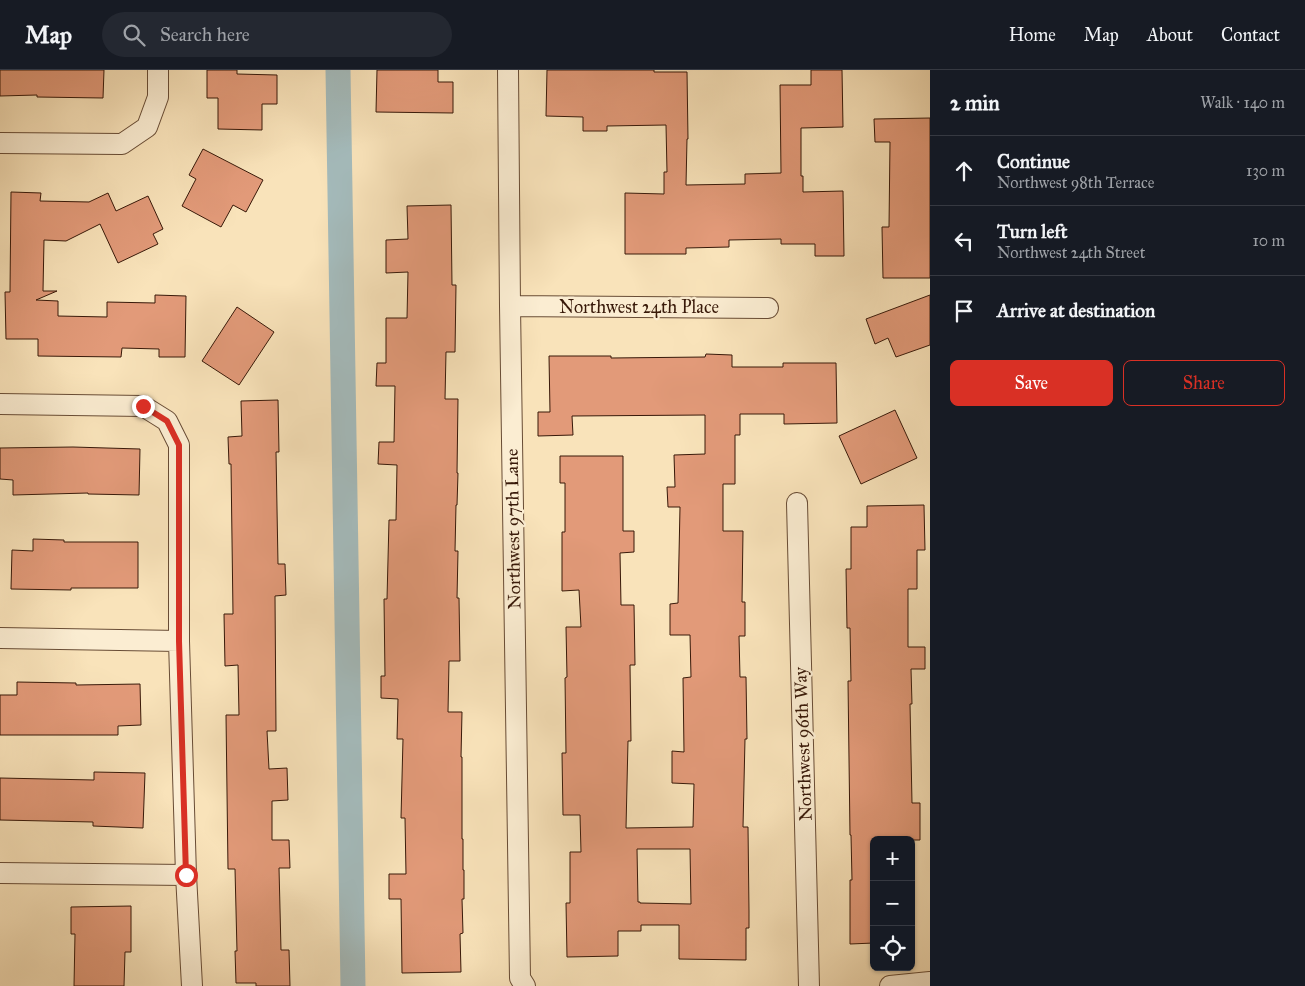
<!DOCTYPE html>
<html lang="en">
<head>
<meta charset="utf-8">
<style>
  body { margin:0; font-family:"IM FELL Great Primer",serif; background:#242831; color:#f1f3f6 }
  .controls { position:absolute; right:15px; bottom:15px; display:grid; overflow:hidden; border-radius:8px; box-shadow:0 1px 4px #0004 }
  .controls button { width:45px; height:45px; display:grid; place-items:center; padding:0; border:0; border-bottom:1px solid #363941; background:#171b24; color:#f1f3f6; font:25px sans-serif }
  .stop { position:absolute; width:15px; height:15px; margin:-11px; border:4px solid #d93025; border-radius:50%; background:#fff }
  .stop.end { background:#d93025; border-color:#fff; box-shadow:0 1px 5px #0008 }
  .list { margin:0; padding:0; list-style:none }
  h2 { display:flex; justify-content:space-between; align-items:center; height:65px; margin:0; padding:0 20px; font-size:21px }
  h2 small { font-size:16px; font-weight:400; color:#9ea1a6 }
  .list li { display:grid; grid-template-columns:32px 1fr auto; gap:15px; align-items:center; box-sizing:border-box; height:70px; padding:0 20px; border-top:1px solid #363941 }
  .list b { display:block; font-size:19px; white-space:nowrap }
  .list p { margin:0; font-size:16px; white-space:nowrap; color:#9ea1a6 }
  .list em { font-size:16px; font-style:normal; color:#9ea1a6 }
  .actions { display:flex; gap:10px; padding:15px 20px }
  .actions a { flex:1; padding:11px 0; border:1px solid #d93025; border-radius:8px; text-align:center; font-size:18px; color:#d93025 }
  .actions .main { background:#d93025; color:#fff }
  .icon { flex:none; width:28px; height:28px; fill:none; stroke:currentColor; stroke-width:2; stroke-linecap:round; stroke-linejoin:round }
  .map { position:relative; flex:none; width:930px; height:916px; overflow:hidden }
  header { display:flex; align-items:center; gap:30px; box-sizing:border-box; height:70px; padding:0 25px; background:#171b24; border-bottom:1px solid #363941 }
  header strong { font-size:24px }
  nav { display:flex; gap:28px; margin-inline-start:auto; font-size:18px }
  .search { width:350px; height:45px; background:#242831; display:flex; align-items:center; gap:12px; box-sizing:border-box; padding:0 18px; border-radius:28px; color:#9ea1a6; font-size:19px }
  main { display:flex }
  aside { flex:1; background:#171b24 }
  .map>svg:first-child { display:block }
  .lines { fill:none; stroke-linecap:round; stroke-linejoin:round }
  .canal { stroke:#a4bbbc; stroke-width:25 }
  .building { fill:#e29a79; stroke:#381909; fill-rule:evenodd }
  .street-casing { stroke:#684c35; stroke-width:22 }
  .street { stroke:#fbedd2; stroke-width:20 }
  .route { stroke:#d93025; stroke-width:6 }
  .labels { text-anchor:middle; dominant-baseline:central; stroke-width:4.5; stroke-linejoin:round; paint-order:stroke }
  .street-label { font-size:18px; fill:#381909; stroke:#fbedd2 }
</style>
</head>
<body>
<header>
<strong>Map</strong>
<div class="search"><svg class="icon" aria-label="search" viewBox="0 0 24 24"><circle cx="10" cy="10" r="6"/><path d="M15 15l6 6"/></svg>Search here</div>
<nav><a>Home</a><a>Map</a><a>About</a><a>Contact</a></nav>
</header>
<main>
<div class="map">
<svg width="930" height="916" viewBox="0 0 930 916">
  <rect width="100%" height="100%" fill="#f9e3ba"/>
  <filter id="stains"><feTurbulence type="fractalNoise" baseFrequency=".004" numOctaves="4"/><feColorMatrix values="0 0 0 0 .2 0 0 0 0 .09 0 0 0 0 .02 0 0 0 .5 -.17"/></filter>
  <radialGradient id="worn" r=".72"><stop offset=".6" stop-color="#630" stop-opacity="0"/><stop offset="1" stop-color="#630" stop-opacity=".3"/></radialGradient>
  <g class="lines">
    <!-- canal -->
    <path class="canal" d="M 338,0 L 353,916"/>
  </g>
  <!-- building -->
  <path class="building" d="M 0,0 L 104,0 L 103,28 L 37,27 L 37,25 L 0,26 Z
    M 207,0 L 237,0 L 237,4 L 277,5 L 277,34 L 262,34 L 262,60 L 218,59 L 218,28 L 207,28 Z
    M 377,0 L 438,0 L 438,12 L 453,12 L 453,43 L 376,42 Z
    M 547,0 L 654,0 L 654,2 L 687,2 L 688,69 L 687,69 L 686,115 L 745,114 L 745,104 L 781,103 L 780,15 L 811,15 L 811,0 L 842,0 L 843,57 L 801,58 L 801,106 L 803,106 L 803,122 L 843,121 L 844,186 L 815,186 L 815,174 L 781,174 L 781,169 L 729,170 L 729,177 L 686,178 L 686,184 L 625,184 L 625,123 L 664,124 L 664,102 L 667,102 L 666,55 L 607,56 L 607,61 L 583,61 L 583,47 L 546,46 Z
    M 930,48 L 930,208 L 883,208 L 882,157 L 889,157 L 890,72 L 875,72 L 874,49 Z
    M 203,79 L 263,110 L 246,142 L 233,135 L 221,157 L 182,136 L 196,109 L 189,105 Z
    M 11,122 L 41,123 L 40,131 L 89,132 L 108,123 L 116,141 L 148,126 L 163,159 L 153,164 L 158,174 L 118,193 L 100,154 L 66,171 L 44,170 L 43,221 L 57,221 L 36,230 L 58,231 L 58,246 L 107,247 L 107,232 L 155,233 L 155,225 L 186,226 L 185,287 L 159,287 L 159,279 L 122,278 L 121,287 L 38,286 L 38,269 L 6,269 L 5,222 L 10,222 Z
    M 451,135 L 452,215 L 456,215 L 455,282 L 446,282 L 445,329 L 458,329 L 457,403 L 458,403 L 457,435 L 456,435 L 455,481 L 458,481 L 457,528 L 459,528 L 460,591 L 449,591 L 448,642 L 462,642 L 461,687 L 462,687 L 462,769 L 463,769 L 463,800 L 464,800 L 464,829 L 462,829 L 463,863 L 460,864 L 461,902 L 402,903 L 401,829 L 389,829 L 389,804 L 406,804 L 405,748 L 401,748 L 403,669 L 397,669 L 398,629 L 381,628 L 381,606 L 385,606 L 384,529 L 387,529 L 389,450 L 396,450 L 397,395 L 378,394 L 379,372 L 394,372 L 395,316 L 376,316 L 377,293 L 386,293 L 386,248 L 407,248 L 408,202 L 386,203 L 386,170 L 408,169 L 407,136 Z
    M 930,225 L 930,275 L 896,287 L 888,268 L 875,274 L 866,249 Z
    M 237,237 L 274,262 L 239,315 L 202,291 Z
    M 706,284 L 732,285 L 732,297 L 783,297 L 783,293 L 836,293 L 837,353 L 784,354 L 784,344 L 740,344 L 740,365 L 735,365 L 735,414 L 723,414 L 723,461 L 743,461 L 742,532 L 745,532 L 745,566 L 739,566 L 740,607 L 746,607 L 747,669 L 745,669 L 743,757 L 748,757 L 749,841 L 749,858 L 746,858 L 746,890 L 679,889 L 679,855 L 641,855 L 641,861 L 618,861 L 618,886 L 567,887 L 566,833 L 570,833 L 570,782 L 581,782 L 580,745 L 563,745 L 562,683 L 566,683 L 565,608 L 567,607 L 566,557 L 581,557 L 579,520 L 562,521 L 562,462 L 565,462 L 565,413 L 560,413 L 560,386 L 623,386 L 623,461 L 634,461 L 634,482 L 620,483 L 621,535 L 634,535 L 635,595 L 630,595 L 631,671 L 628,671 L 626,758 L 693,757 L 694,714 L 672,713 L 672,681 L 684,682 L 683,608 L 691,607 L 690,565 L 670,565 L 670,534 L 678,533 L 680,437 L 668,437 L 667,417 L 675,417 L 674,385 L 705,384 L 705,345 L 572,346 L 573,365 L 538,366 L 538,342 L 550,342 L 549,286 L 611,286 L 611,288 L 705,287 ZM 637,779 L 690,779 L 691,834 L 640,833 L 640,832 L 638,832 Z
    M 278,330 L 279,382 L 276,382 L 278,494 L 285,494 L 286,525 L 275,526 L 276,661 L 267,661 L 269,699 L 287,698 L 288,730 L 272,731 L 272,770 L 289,770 L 290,798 L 279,798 L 281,880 L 289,880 L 290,916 L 256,916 L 256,913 L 236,913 L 235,881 L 237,881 L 235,799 L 228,799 L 226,645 L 239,645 L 238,595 L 225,596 L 224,544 L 233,544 L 231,394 L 229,394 L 228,367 L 242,366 L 241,331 Z
    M 895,340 L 917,388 L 861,414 L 839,366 Z
    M 73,377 L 140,379 L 139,425 L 88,424 L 88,423 L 13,425 L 13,410 L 0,409 L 0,378 Z
    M 924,435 L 925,480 L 917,480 L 917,519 L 908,519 L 908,577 L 925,577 L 925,599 L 911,599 L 912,634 L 910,634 L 912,733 L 920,733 L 920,770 L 874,770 L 874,873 L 850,874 L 850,810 L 852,810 L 851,765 L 850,765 L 848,611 L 851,611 L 850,558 L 847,558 L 846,499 L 851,499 L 851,457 L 867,457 L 867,436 Z
    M 33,469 L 64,470 L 64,472 L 138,472 L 138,518 L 71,518 L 71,520 L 11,519 L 12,480 L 33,481 Z
    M 17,612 L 76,613 L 76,615 L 140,614 L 141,655 L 118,656 L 118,665 L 0,665 L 0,625 L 17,625 Z
    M 94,702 L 145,703 L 143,758 L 93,756 L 93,752 L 0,750 L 0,708 L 94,710 Z
    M 131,836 L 131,882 L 125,882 L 124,916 L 74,916 L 75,864 L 71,864 L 71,837 Z"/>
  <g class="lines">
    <!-- street casing -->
    <g class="street-casing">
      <path id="street" d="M 508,0 L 510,236 L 520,908 L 525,916
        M 0,73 L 122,74 L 147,57 L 158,27 L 158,0
        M 510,236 L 768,238
        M 0,334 L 143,336 L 167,351 L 179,375 L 179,571 L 186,805 L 192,916
        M 797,433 L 809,916
        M 0,568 L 179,571
        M 0,803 L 186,805
        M 890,916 L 930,912"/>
    </g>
    <!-- street -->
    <use href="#street" class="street"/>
  </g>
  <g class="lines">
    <!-- route -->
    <path class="route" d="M 143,336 L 167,351 L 179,375 L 179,571 L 186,805"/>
  </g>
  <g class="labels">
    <!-- street labels -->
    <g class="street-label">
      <text x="639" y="237">Northwest 24th Place</text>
      <text transform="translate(513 459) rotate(-91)">Northwest 97th Lane</text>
      <text transform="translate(803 674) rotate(-92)">Northwest 96th Way</text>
    </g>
  </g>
  <rect width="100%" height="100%" filter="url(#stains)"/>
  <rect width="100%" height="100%" fill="url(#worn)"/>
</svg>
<div class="controls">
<button>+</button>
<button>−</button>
<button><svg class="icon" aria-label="locate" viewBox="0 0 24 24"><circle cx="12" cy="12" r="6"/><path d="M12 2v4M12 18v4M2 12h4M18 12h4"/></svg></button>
</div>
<div class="stop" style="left:186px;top:805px"></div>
<div class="stop end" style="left:143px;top:336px"></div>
</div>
<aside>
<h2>2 min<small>Walk · 140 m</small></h2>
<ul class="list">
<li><svg class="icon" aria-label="ahead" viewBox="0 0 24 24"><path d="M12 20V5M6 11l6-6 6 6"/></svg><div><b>Continue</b><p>Northwest 98th Terrace</p></div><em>130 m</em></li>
<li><svg class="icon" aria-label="left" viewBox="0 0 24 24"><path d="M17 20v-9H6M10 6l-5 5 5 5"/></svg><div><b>Turn left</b><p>Northwest 24th Street</p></div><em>10 m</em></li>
<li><svg class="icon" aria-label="arrive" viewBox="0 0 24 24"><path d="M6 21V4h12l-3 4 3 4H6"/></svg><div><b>Arrive at destination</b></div></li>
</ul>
<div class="actions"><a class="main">Save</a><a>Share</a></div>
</aside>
</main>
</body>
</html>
